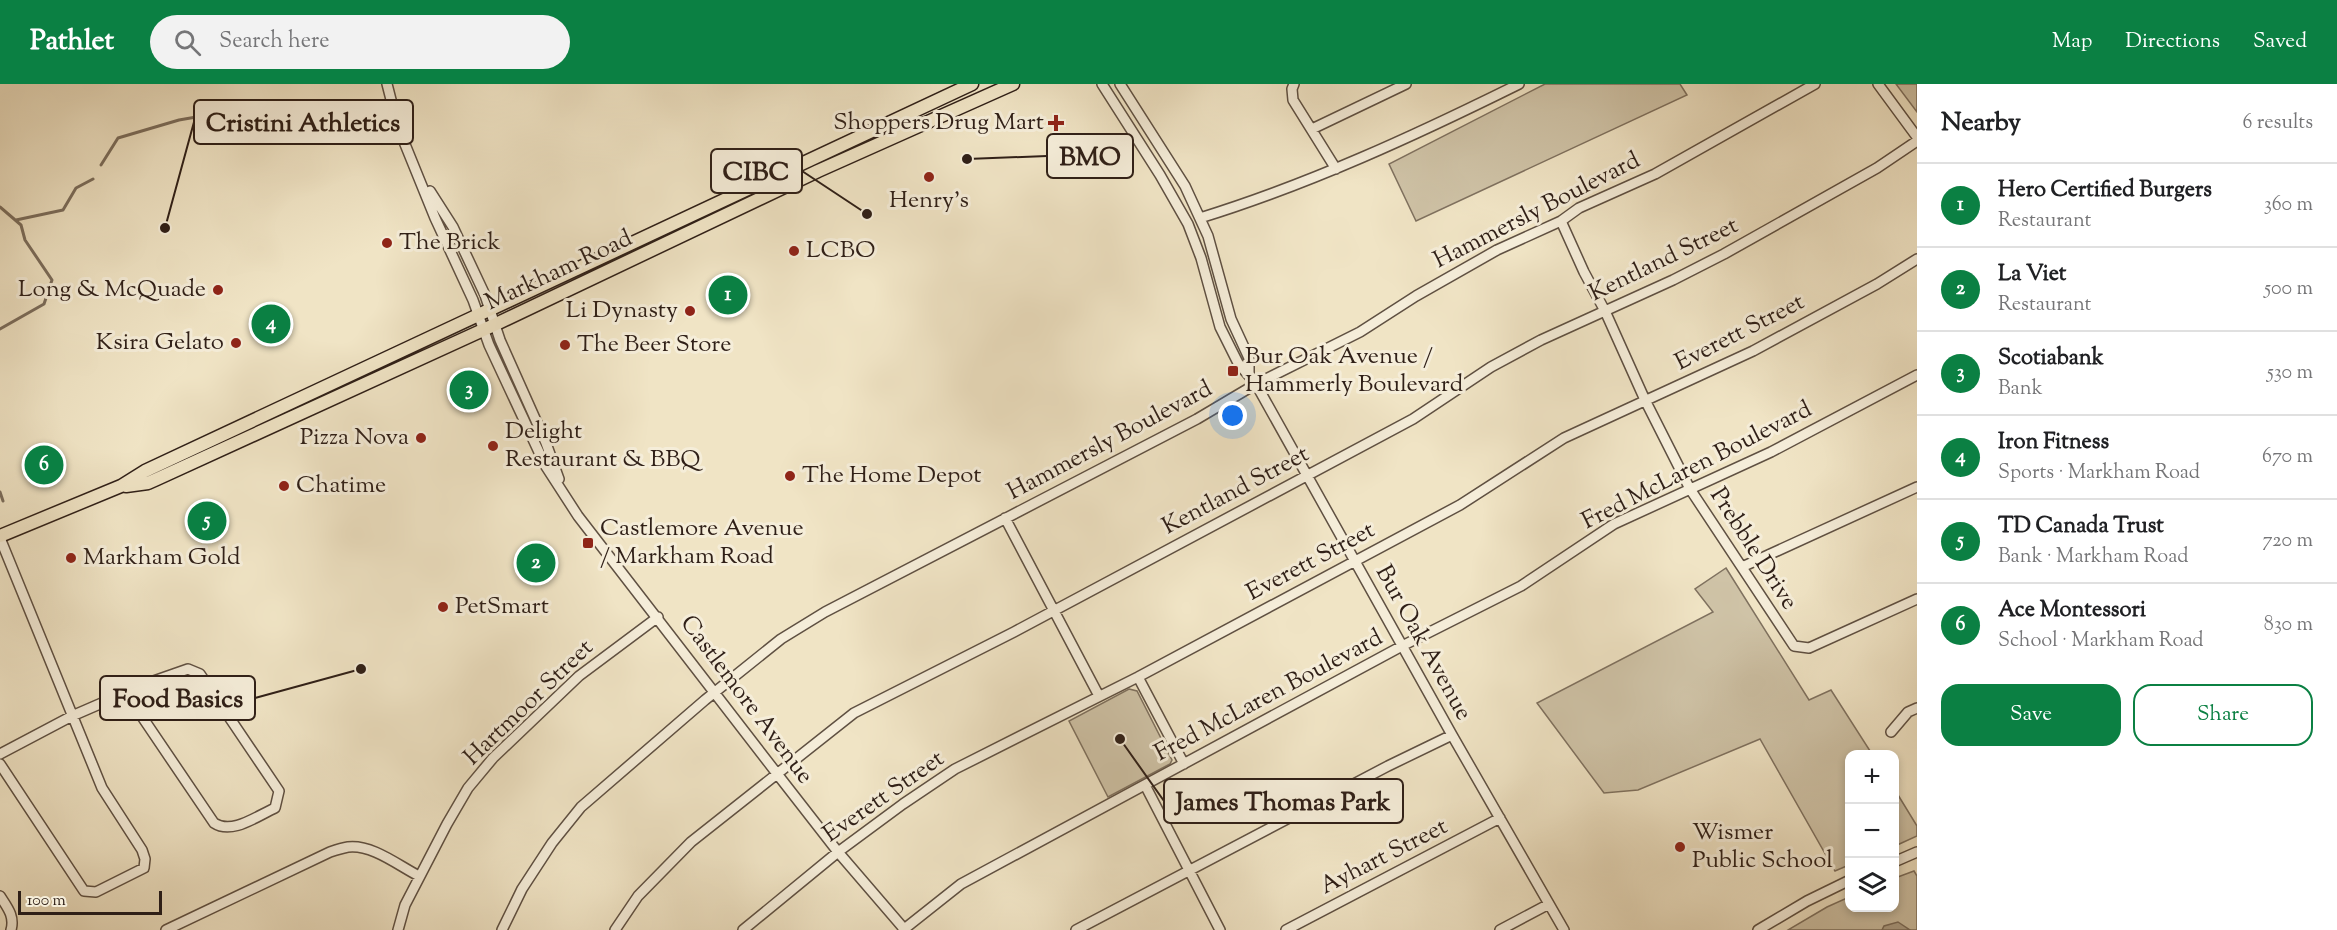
<!DOCTYPE html>
<html lang="en">
<head>
<meta charset="utf-8">
<style>
  body { margin:0; font-family:"Sorts Mill Goudy",serif; background:#f2f2f2; color:#202124 }
  .controls { position:absolute; right:18px; bottom:18px; display:grid; overflow:hidden; border-radius:12px; box-shadow:0 3px 9px #0003 }
  .controls button { width:54px; height:54px; display:grid; place-items:center; padding:0; border:0; border-bottom:2px solid #e0e0e0; background:#fff; color:#202124; font:30px sans-serif }
  .scale { position:absolute; left:18px; bottom:15px; width:144px; box-sizing:border-box; padding-left:6px; border:3px solid #2f1f17; border-top:0; font-size:16px; line-height:21px; white-space:nowrap; color:#2f1f17; -webkit-text-stroke:4px #f5edd9; paint-order:stroke }
  .you { position:absolute; left:1233px; top:332px; width:21px; height:21px; margin:-15px; border:4px solid #fff; border-radius:50%; background:#1a73e8; box-shadow:0 0 0 9px #1a73e833 }
  .badge { display:grid; place-items:center; width:39px; height:39px; border-radius:50%; background:#0b8043; color:#fff; font-size:20px; font-weight:700 }
  .pin { position:absolute; translate:-50% -50%; border:3px solid #fff; box-shadow:0 2px 6px #0006 }
  .list { margin:0; padding:0; list-style:none }
  h2 { display:flex; justify-content:space-between; align-items:center; height:78px; margin:0; padding:0 24px; font-size:26px }
  h2 small { font-size:20px; font-weight:400; color:#757577 }
  .list li { display:grid; grid-template-columns:39px 1fr auto; gap:18px; align-items:center; box-sizing:border-box; height:84px; padding:0 24px; border-top:2px solid #e0e0e0 }
  .list b { display:block; font-size:22px; white-space:nowrap }
  .list p { margin:0; font-size:20px; white-space:nowrap; color:#757577 }
  .list em { font-size:20px; font-style:normal; color:#757577 }
  .actions { display:flex; gap:12px; padding:18px 24px }
  .actions a { flex:1; padding:14px 0; border:2px solid #0b8043; border-radius:18px; text-align:center; font-size:21px; color:#0b8043 }
  .actions .main { background:#0b8043; color:#fff }
  .icon { flex:none; width:33px; height:33px; fill:none; stroke:currentColor; stroke-width:2; stroke-linecap:round; stroke-linejoin:round }
  .map { position:relative; flex:none; width:1917px; height:846px; overflow:hidden }
  header { display:flex; align-items:center; gap:36px; box-sizing:border-box; height:84px; padding:0 30px; background:#0b8043; color:#fff }
  header strong { font-size:28px }
  nav { display:flex; gap:33px; margin-inline-start:auto; font-size:21px }
  .search { width:420px; height:54px; background:#f2f2f2; display:flex; align-items:center; gap:15px; box-sizing:border-box; padding:0 21px; border-radius:33px; color:#757577; font-size:22px }
  main { display:flex }
  aside { flex:1; background:#fff }
  .map>svg:first-child { display:block }
  .green { fill:#cfc3a7; stroke:#7f715f; stroke-width:1.5 }
  .water { fill:#aea18a; stroke:#7b6d5c; stroke-width:1.5 }
  .lines { fill:none; stroke-linecap:round; stroke-linejoin:round }
  .stream { stroke:#7b6d5c; stroke-width:3 }
  .minor-casing { stroke:#5f5042; stroke-width:12 }
  .major-casing { stroke:#2f1f17; stroke-width:15 }
  .minor { stroke:#f5edd9; stroke-width:9 }
  .major { stroke:#f0e4c5; stroke-width:12 }
  .poi-dot { fill:#8f2418; stroke:#f5edd9; stroke-width:2 }
  .labels { text-anchor:middle; dominant-baseline:central; stroke-width:6; stroke-linejoin:round; paint-order:stroke }
  .poi-label { font-size:24px; fill:#2f1f17; stroke:#f5edd9; text-anchor:start }
  .street-label { font-size:24px; fill:#2f1f17; stroke:#f5edd9 }
  .leader { fill:none; stroke:#2f1f17; stroke-width:2 }
  .callout-dot { fill:#2f1f17; stroke:#f5edd9; stroke-width:2 }
  .callout { fill:#f5edd9; stroke:#2f1f17; stroke-width:2 }
  .callout-label { font-size:26px; text-anchor:middle; font-weight:bold; fill:#2f1f17 }
</style>
</head>
<body>
<header>
<strong>Pathlet</strong>
<div class="search"><svg class="icon" aria-label="search" viewBox="0 0 24 24"><circle cx="10" cy="10" r="6"/><path d="M15 15l6 6"/></svg>Search here</div>
<nav><a>Map</a><a>Directions</a><a>Saved</a></nav>
</header>
<main>
<div class="map">
<svg width="1917" height="846" viewBox="0 0 1917 846">
  <rect width="100%" height="100%" fill="#f0e4c5"/>
  <filter id="stains"><feTurbulence type="fractalNoise" baseFrequency=".00333" numOctaves="4"/><feColorMatrix values="0 0 0 0 .2 0 0 0 0 .09 0 0 0 0 .02 0 0 0 .5 -.17"/></filter>
  <radialGradient id="worn" r=".72"><stop offset=".6" stop-color="#630" stop-opacity="0"/><stop offset="1" stop-color="#630" stop-opacity=".3"/></radialGradient>
  <!-- green -->
  <path class="green" d="M 1545,0 L 1680,0 L 1687,11 L 1416,137 L 1389,80 Z
    M 1896,0 L 1917,0 L 1917,28 Z
    M 1726,484 L 1809,616 L 1831,606 L 1872,670 L 1850,670 L 1849,781 L 1835,787 L 1760,655 L 1638,706 L 1604,709 L 1537,619 L 1713,528 L 1695,505 Z
    M 1129,605 L 1137,607 L 1172,676 L 1170,680 L 1108,713 L 1069,637 Z
    M 1895,706 L 1917,742 L 1917,752 L 1895,762 Z
    M 1914,787 L 1917,792 L 1917,846 L 1788,846 L 1827,823 L 1849,813 L 1850,824 L 1894,824 L 1895,794 Z"/>
  <!-- water -->
  <path class="water" d="M 1898,838 L 1910,846 L 1882,846 L 1884,842 Z"/>
  <g class="lines">
    <!-- stream -->
    <path class="stream" d="M 101,81 L 118,54 L 179,36 L 202,32 L 215,42
      M 0,123 L 21,141 L 25,156 L 52,196 L 44,220 L 0,245
      M 16,136 L 63,126 L 76,104 L 93,95
      M 0,408 L 3,417"/>
    <!-- minor casing -->
    <g class="minor-casing">
      <path id="minor" d="M 387,0 L 398,43 L 435,134 L 473,216 L 489,261 L 545,381 L 578,432 L 778,691 L 838,768 L 905,846
        M 1102,0 L 1160,91 L 1188,140 L 1201,174 L 1220,243 L 1238,279 L 1256,300 L 1452,651 L 1564,846
        M 1120,0 L 1185,102 L 1208,152 L 1231,235 L 1249,274 L 1249,290
        M 1294,0 L 1292,5 L 1293,16 L 1336,85
        M 1878,0 L 1917,53
        M 1312,45 L 1406,0
        M 430,107 L 453,143 L 485,211 L 500,256 L 546,359 L 559,395
        M 1200,134 C 1310,100 1416,51 1519,0
        M 1561,137 L 1584,188 L 1605,227 L 1645,316 L 1690,405 L 1794,562 L 1809,564 L 1917,515
        M 1005,434 L 1099,612
        M 0,454 L 102,704 L 142,766 L 145,775 L 144,784 L 96,808 L 84,807 L 0,680
        M 1742,483 L 1917,403
        M 1138,593 L 1184,680
        M 1891,648 L 1908,628 L 1917,624
        M 0,670 L 72,632 L 148,599 L 188,585 L 200,590 L 279,707 L 275,724 C 257,732 232,751 214,739 L 126,609
        M 1145,701 L 1220,846
        M 1894,778 L 1917,768
        M 0,812 C 7,823 15,832 11,846
        M 166,846 L 330,768 C 336,766 342,764 348,763 C 372,760 399,782 419,792
        M 398,846 L 405,821 L 447,740 L 468,704 L 493,674 L 579,592 L 658,533
        M 502,846 L 522,805 L 552,759 L 581,723 L 705,616 L 781,555 L 825,528 L 1197,335 L 1256,300 L 1360,248 L 1416,212 L 1497,166 L 1561,137 L 1579,124 L 1655,90 L 1815,0
        M 615,846 L 638,812 L 691,758 L 854,629 L 1014,548 L 1413,335 L 1491,283 L 1541,256 L 1673,196 L 1724,170 L 1877,84 L 1917,57
        M 743,846 L 838,768 L 903,720 L 955,685 L 1138,593 L 1460,421 L 1564,354 L 1753,267 L 1877,200 L 1917,175
        M 903,846 L 961,800 L 1402,562 L 1521,502 L 1614,440 L 1771,368 L 1917,291
        M 1076,846 L 1388,682 L 1452,651
        M 1286,846 L 1500,734
        M 1500,846 L 1549,820
        M 1758,846 L 1807,817 L 1850,796"/>
    </g>
    <!-- major casing -->
    <g class="major-casing">
      <path id="major" d="M 126,402 L 148,399 L 157,395 L 494,241 L 818,87 L 1013,0
        M 0,452 L 121,402 L 145,387 L 972,0"/>
    </g>
    <!-- minor -->
    <use href="#minor" class="minor"/>
    <!-- major -->
    <use href="#major" class="major"/>
  </g>
  <!-- markers -->
  <g class="poi-dot">
    <path d="M1053 30h6v6h6v6h-6v6h-6v-6h-6v-6h6z"/>
    <circle cx="929" cy="93" r="6"/>
    <circle cx="387" cy="159" r="6"/>
    <circle cx="794" cy="167" r="6"/>
    <circle cx="218" cy="206" r="6"/>
    <circle cx="690" cy="227" r="6"/>
    <circle cx="236" cy="259" r="6"/>
    <circle cx="565" cy="261" r="6"/>
    <rect x="1227" y="281" width="12" height="12" rx="3"/>
    <circle cx="421" cy="354" r="6"/>
    <circle cx="493" cy="362" r="6"/>
    <circle cx="790" cy="392" r="6"/>
    <circle cx="284" cy="402" r="6"/>
    <rect x="582" y="453" width="12" height="12" rx="3"/>
    <circle cx="71" cy="474" r="6"/>
    <circle cx="443" cy="523" r="6"/>
    <circle cx="1680" cy="763" r="6"/>
  </g>
  <g class="labels">
    <!-- poi labels -->
    <g class="poi-label">
      <text x="1044" y="39" text-anchor="end">Shoppers Drug Mart</text>
      <text x="929" y="117" text-anchor="middle">Henry's</text>
      <text x="399" y="159">The Brick</text>
      <text x="806" y="167">LCBO</text>
      <text x="206" y="206" text-anchor="end">Long &amp; McQuade</text>
      <text x="678" y="227" text-anchor="end">Li Dynasty</text>
      <text x="224" y="259" text-anchor="end">Ksira Gelato</text>
      <text x="577" y="261">The Beer Store</text>
      <text x="1245" y="273">Bur Oak Avenue /<tspan x="1245" dy="28">Hammerly Boulevard</tspan></text>
      <text x="505" y="348">Delight<tspan x="505" dy="28">Restaurant &amp; BBQ</tspan></text>
      <text x="409" y="354" text-anchor="end">Pizza Nova</text>
      <text x="802" y="392">The Home Depot</text>
      <text x="296" y="402">Chatime</text>
      <text x="600" y="445">Castlemore Avenue<tspan x="600" dy="28">/ Markham Road</tspan></text>
      <text x="83" y="474">Markham Gold</text>
      <text x="455" y="523">PetSmart</text>
      <text x="1692" y="749">Wismer<tspan x="1692" dy="28">Public School</tspan></text>
    </g>
    <!-- street labels -->
    <g class="street-label">
      <text transform="translate(1537 127) rotate(-27)">Hammersly Boulevard</text>
      <text transform="translate(1664 176) rotate(-26)">Kentland Street</text>
      <text transform="translate(559 187) rotate(-25)">Markham Road</text>
      <text transform="translate(1740 249) rotate(-27)">Everett Street</text>
      <text transform="translate(1110 357) rotate(-28)">Hammersly Boulevard</text>
      <text transform="translate(1697 382) rotate(-27)">Fred McLaren Boulevard</text>
      <text transform="translate(1236 407) rotate(-28)">Kentland Street</text>
      <text transform="translate(1753 465) rotate(57)">Prebble Drive</text>
      <text transform="translate(1311 478) rotate(-28)">Everett Street</text>
      <text transform="translate(1423 559) rotate(61)">Bur Oak Avenue</text>
      <text transform="translate(1269 612) rotate(-28)">Fred McLaren Boulevard</text>
      <text transform="translate(746 616) rotate(53)">Castlemore Avenue</text>
      <text transform="translate(529 619) rotate(-44)">Hartmoor Street</text>
      <text transform="translate(884 713) rotate(-35)">Everett Street</text>
      <text transform="translate(1384 773) rotate(-27)">Ayhart Street</text>
    </g>
  </g>
  <!-- callouts -->
  <path class="leader" d="M165 144L194 38M967 75L1047 72M867 130L802 87M361 585L255 614M1120 655L1164 717"/>
  <g class="callout-dot">
    <circle cx="165" cy="144" r="6"/>
    <circle cx="967" cy="75" r="6"/>
    <circle cx="867" cy="130" r="6"/>
    <circle cx="361" cy="585" r="6"/>
    <circle cx="1120" cy="655" r="6"/>
  </g>
  <g class="callout">
    <rect x="194" y="16" width="219" height="44" rx="6"/>
    <rect x="1047" y="50" width="86" height="44" rx="6"/>
    <rect x="711" y="65" width="91" height="44" rx="6"/>
    <rect x="100" y="592" width="155" height="44" rx="6"/>
    <rect x="1164" y="695" width="239" height="44" rx="6"/>
  </g>
  <g class="callout-label">
    <text x="303" y="47">Cristini Athletics</text>
    <text x="1090" y="81">BMO</text>
    <text x="756" y="96">CIBC</text>
    <text x="178" y="623">Food Basics</text>
    <text x="1283" y="726">James Thomas Park</text>
  </g>
  <rect width="100%" height="100%" filter="url(#stains)"/>
  <rect width="100%" height="100%" fill="url(#worn)"/>
</svg>
<div class="controls">
<button>+</button>
<button>−</button>
<button><svg class="icon" aria-label="layers" viewBox="0 0 24 24"><path d="M12 4l9 5-9 5-9-5zM3 14l9 5 9-5"/></svg></button>
</div>
<div class="scale">100 m</div>
<div class="you"></div>
<div class="pin badge" style="left:728px;top:211px">1</div>
<div class="pin badge" style="left:536px;top:479px">2</div>
<div class="pin badge" style="left:469px;top:306px">3</div>
<div class="pin badge" style="left:271px;top:240px">4</div>
<div class="pin badge" style="left:207px;top:437px">5</div>
<div class="pin badge" style="left:44px;top:381px">6</div>
</div>
<aside>
<h2>Nearby<small>6 results</small></h2>
<ul class="list">
<li><span class="badge">1</span><div><b>Hero Certified Burgers</b><p>Restaurant</p></div><em>360 m</em></li>
<li><span class="badge">2</span><div><b>La Viet</b><p>Restaurant</p></div><em>500 m</em></li>
<li><span class="badge">3</span><div><b>Scotiabank</b><p>Bank</p></div><em>530 m</em></li>
<li><span class="badge">4</span><div><b>Iron Fitness</b><p>Sports · Markham Road</p></div><em>670 m</em></li>
<li><span class="badge">5</span><div><b>TD Canada Trust</b><p>Bank · Markham Road</p></div><em>720 m</em></li>
<li><span class="badge">6</span><div><b>Ace Montessori</b><p>School · Markham Road</p></div><em>830 m</em></li>
</ul>
<div class="actions"><a class="main">Save</a><a>Share</a></div>
</aside>
</main>
</body>
</html>
